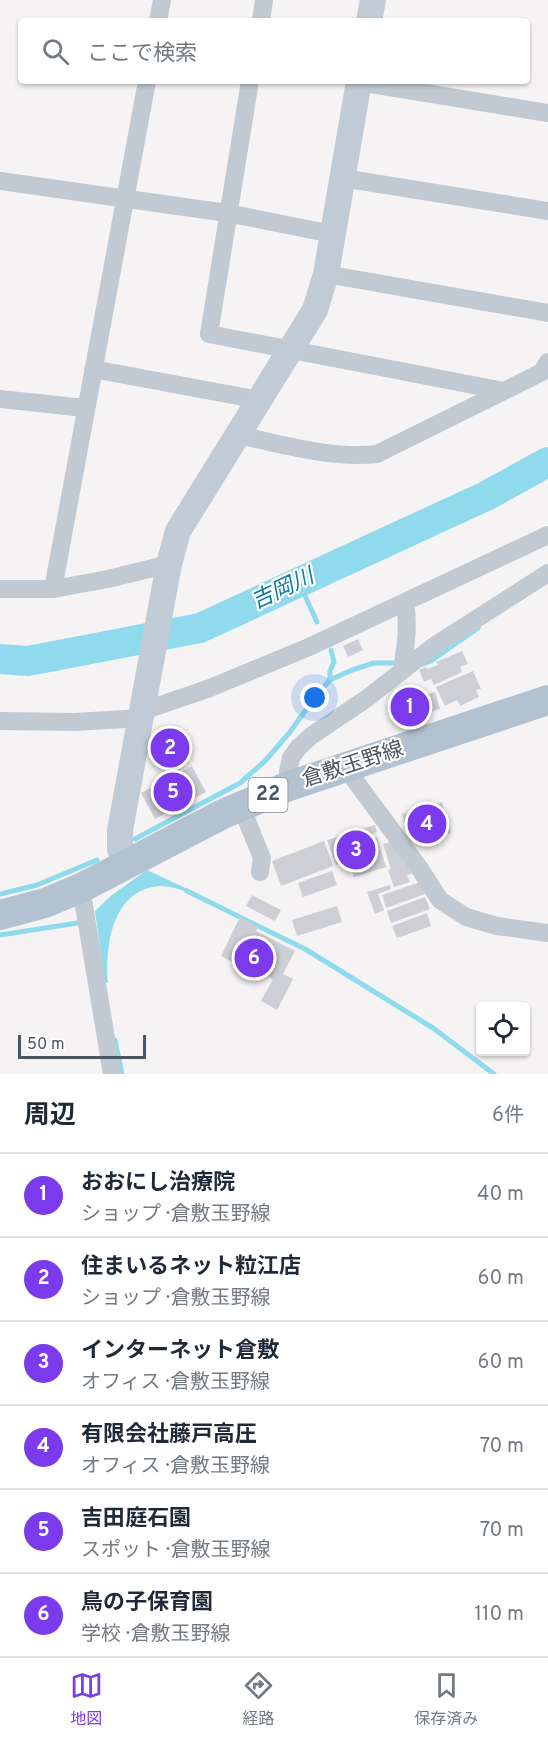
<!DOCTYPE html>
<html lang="ja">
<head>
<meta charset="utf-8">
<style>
  body { margin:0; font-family:Overpass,"Noto Sans JP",sans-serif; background:#f2f2f3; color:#1f2937 }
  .controls { position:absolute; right:18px; bottom:18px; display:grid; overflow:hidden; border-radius:6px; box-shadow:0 2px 4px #0004 }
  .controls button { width:54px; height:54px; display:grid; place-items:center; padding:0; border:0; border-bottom:2px solid #e0e1e3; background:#fff; color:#1f2937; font:30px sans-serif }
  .scale { position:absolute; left:18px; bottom:15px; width:128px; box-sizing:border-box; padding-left:6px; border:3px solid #4a5661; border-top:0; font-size:16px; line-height:21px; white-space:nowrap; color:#4a5661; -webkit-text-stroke:4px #fff; paint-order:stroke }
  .you { position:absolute; left:315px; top:698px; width:21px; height:21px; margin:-15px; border:4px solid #fff; border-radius:50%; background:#1a73e8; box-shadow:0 0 0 9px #1a73e833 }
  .badge { display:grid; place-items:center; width:39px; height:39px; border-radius:50%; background:#7c3aed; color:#fff; font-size:20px; font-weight:700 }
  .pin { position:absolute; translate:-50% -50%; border:3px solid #fff; box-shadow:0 2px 6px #0006 }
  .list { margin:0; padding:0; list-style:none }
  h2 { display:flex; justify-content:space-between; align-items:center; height:78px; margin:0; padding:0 24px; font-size:26px }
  h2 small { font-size:20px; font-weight:400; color:#747a83 }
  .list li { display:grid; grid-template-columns:39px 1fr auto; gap:18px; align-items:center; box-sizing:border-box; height:84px; padding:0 24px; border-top:2px solid #e0e1e3 }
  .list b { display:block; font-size:22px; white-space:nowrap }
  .list p { margin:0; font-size:20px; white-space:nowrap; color:#747a83 }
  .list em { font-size:20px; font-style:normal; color:#747a83 }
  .icon { flex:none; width:33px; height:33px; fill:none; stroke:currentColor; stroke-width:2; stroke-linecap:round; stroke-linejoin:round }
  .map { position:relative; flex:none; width:548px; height:1074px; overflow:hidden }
  .search { position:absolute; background:#fff; box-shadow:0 2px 4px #0004; left:18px; right:18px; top:18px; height:66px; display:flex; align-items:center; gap:15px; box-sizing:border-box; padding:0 21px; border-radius:6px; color:#747a83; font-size:22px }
  .sheet { height:582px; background:#fff }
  nav { display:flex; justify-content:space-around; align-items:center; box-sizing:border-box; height:84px; border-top:2px solid #e0e1e3; background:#fff; font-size:16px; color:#747a83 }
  nav a { display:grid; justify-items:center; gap:3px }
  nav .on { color:#7c3aed }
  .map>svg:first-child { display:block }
  .water { fill:#90daee }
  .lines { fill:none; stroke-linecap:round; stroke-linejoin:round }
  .stream { stroke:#90daee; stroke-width:5 }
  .river { stroke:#90daee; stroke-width:30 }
  .building { fill:#cdcfd5 }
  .street { stroke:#c1cad2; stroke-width:18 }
  .secondary { stroke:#c1cbd6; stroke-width:26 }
  .primary { stroke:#b3c2d1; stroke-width:30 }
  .labels { text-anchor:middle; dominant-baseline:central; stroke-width:4.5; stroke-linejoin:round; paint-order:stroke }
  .shield { fill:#fff; stroke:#808990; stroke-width:1.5 }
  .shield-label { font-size:20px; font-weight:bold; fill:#4a5661 }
  .street-label { font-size:21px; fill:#4a5661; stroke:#fff }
  .water-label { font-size:22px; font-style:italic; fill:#0c7c9b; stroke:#fff }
</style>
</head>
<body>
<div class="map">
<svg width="548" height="1074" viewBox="0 0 548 1074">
  <rect width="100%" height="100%" fill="#f5f3f3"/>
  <!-- water -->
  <path class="water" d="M 147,870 L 194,892 L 192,894 C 182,890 171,886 160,886 C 112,889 105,946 108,983 L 105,983 L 95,911 L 112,895 Z"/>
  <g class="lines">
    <!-- stream -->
    <path class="stream" d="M 299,583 L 317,622
      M 423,664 L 431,661 L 478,628
      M 330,680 L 330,671 L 334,662 L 331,650
      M 135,839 L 240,783 L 265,761 L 290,732 L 315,697 L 330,680 L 352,670 L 374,663 L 399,663
      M 187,891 L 305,949 L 433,1028 L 494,1074
      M 0,894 L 37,885 L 97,860
      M 0,935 L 84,922
      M 115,1040 L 122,1074"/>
    <!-- river -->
    <path class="river" d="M 0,659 L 28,661 L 200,628 L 486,496 L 548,462"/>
  </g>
  <!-- building -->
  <path class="building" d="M 358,639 L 363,650 L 348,657 L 343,646 Z
    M 462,651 L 468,664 L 460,667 L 462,672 L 434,685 L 427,669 L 438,665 L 436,662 Z
    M 426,667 L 431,679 L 424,682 L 419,670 Z
    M 473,671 L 481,689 L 476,690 L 479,697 L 460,706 L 457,700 L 445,706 L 436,687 Z
    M 420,689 L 428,716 L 414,720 L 413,717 L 399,722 L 391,698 Z
    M 435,692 L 440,709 L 430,712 L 425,695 Z
    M 175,736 L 183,751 L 165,760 L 157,745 Z
    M 192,766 L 206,792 L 155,819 L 141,793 Z
    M 442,802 L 451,833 L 420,842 L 419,838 L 410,841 L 402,814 Z
    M 375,825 L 377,832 L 370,835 L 372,839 L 377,837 L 386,867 L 354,877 L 348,861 L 336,865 L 327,840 Z
    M 324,841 L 333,866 L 281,886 L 272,861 Z
    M 393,841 L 401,852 L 404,863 L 409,862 L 412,874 L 407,875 L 410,882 L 394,887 L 388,870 L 391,869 L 383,844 Z
    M 332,871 L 337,885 L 303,897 L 298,883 Z
    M 420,882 L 425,894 L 386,908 L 382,895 Z
    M 390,885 L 391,889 L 378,894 L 384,910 L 375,914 L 367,892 Z
    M 252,895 L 281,910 L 275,921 L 246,906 Z
    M 425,897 L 430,909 L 391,923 L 387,911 Z
    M 337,906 L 342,922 L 297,936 L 292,920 Z
    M 427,913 L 431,926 L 397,938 L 392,926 Z
    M 240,917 L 258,927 L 256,931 L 295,951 L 283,974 L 293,979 L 277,1010 L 261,1001 L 273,979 L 242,963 L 240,966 L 221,956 Z"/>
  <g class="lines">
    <!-- street -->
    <path class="street" d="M 158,21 L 162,0
      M 261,21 L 264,0
      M 250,81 L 209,334 L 504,391 L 542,372 L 548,362
      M 359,82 L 548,113
      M 342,178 L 548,211
      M 0,181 L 227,213 L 332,234
      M 326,274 L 548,313
      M 93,369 L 259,400
      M 0,399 L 85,408
      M 237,435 C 283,444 330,459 377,454 L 504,391
      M 0,589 L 53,589 L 108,579 L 169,564
      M 53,589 L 147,81
      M 401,672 C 406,649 409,625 405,602
      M 143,711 L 210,688 L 309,647 L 548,535
      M 0,721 L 75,722 L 142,718
      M 345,767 L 418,866 L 440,900 L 466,917 L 497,926 L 548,933
      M 289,786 L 288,771 L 291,758 L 298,748 L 311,736 L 366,699 L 434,646 L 548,573
      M 241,806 L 262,858 L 260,872
      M 81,888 L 112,1074"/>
    <!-- secondary -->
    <path class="secondary" d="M 369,21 L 373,0
      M 126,864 L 120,849 L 120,830 L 169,564 L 178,531 L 315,310 L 326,274 L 359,81"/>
    <!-- primary -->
    <path class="primary" d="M 0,915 L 45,903 L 81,888 L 223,814 L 289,786 L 548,700"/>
  </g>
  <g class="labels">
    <!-- shield labels -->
    <rect class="shield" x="248.5" y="778" width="39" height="34" rx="4.5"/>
    <g class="shield-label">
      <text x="268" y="795">22</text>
    </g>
    <!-- street labels -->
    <g class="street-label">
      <text transform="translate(353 765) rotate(-18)">倉敷玉野線</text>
    </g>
    <!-- water labels -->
    <g class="water-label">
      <text transform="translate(283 590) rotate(-25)">吉岡川</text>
    </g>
  </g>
</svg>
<div class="controls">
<button><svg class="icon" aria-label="locate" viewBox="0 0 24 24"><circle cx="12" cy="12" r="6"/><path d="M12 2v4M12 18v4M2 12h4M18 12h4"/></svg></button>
</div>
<div class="scale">50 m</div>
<div class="you"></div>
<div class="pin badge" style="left:410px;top:707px">1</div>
<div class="pin badge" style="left:170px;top:748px">2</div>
<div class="pin badge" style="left:356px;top:850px">3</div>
<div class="pin badge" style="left:427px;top:824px">4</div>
<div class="pin badge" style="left:173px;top:792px">5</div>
<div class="pin badge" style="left:254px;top:958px">6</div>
<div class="search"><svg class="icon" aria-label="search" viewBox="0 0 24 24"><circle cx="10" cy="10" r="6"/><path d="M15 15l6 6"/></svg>ここで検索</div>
</div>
<section class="sheet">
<h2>周辺<small>6件</small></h2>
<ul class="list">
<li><span class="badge">1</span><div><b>おおにし治療院</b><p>ショップ · 倉敷玉野線</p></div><em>40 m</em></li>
<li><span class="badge">2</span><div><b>住まいるネット粒江店</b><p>ショップ · 倉敷玉野線</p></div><em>60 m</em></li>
<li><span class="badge">3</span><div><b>インターネット倉敷</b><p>オフィス · 倉敷玉野線</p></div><em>60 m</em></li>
<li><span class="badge">4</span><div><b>有限会社藤戸高圧</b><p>オフィス · 倉敷玉野線</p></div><em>70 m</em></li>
<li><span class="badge">5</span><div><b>吉田庭石園</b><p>スポット · 倉敷玉野線</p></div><em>70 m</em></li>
<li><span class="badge">6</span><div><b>鳥の子保育園</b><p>学校 · 倉敷玉野線</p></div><em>110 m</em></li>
</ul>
</section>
<nav>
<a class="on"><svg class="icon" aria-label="map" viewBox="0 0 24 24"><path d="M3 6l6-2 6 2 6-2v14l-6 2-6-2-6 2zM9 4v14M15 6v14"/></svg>地図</a>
<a><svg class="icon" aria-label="directions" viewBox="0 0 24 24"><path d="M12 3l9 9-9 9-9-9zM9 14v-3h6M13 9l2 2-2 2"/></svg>経路</a>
<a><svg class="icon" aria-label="saved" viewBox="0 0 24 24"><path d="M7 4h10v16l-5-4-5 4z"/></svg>保存済み</a>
</nav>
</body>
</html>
